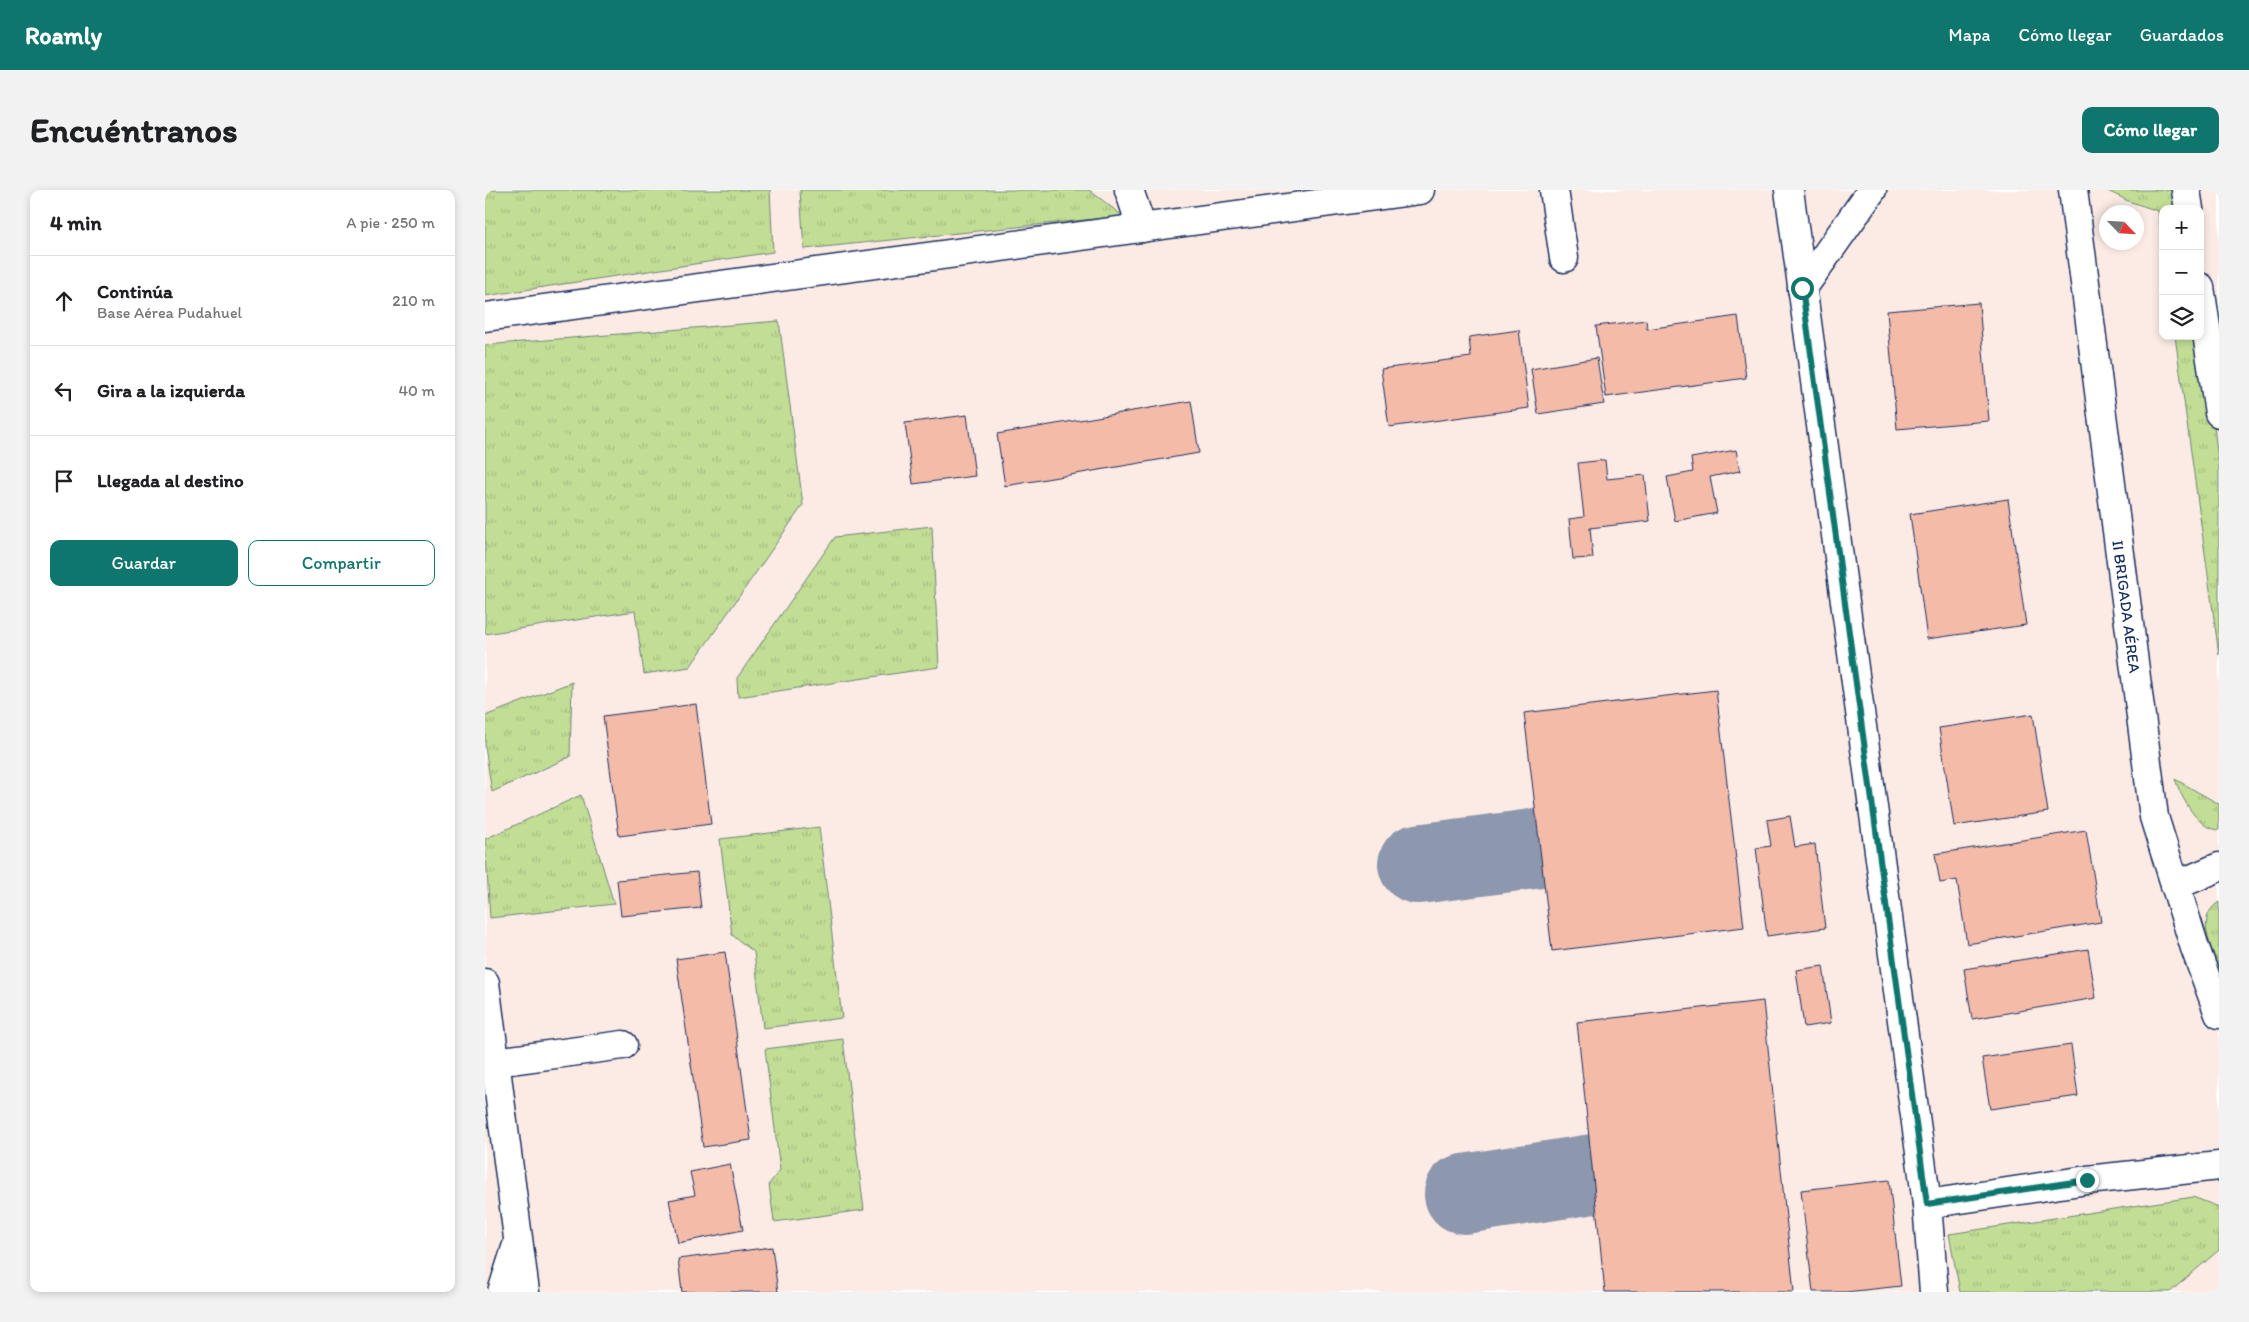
<!DOCTYPE html>
<html lang="es">
<head>
<meta charset="utf-8">
<style>
  body { margin:0; font-family:Itim,sans-serif; background:#f2f2f2; color:#202124 }
  .controls { position:absolute; right:15px; top:15px; display:grid; overflow:hidden; border-radius:10px; box-shadow:0 2px 8px #0003 }
  .controls button { width:45px; height:45px; display:grid; place-items:center; padding:0; border:0; border-bottom:1px solid #e0e0e0; background:#fff; color:#202124; font:25px sans-serif }
  .compass { position:absolute; left:1614px; top:15px; width:45px; height:45px; border-radius:50%; background:#fff; box-shadow:0 2px 8px #0003; rotate:115deg }
  .stop { position:absolute; width:15px; height:15px; margin:-11px; border:4px solid #0f766e; border-radius:50%; background:#fff }
  .stop.end { background:#0f766e; border-color:#fff; box-shadow:0 1px 5px #0008 }
  .list { margin:0; padding:0; list-style:none }
  h2 { display:flex; justify-content:space-between; align-items:center; height:65px; margin:0; padding:0 20px; font-size:21px }
  h2 small { font-size:16px; font-weight:400; color:#757577 }
  .list li { display:grid; grid-template-columns:32px 1fr auto; gap:15px; align-items:center; box-sizing:border-box; height:90px; padding:0 20px; border-top:1px solid #e0e0e0 }
  .list b { display:block; font-size:19px; white-space:nowrap }
  .list p { margin:0; font-size:16px; white-space:nowrap; color:#757577 }
  .list em { font-size:16px; font-style:normal; color:#757577 }
  .actions { display:flex; gap:10px; padding:15px 20px }
  .actions a { flex:1; padding:11px 0; border:1px solid #0f766e; border-radius:10px; text-align:center; font-size:18px; color:#0f766e }
  .actions .main { background:#0f766e; color:#fff }
  .icon { flex:none; width:28px; height:28px; fill:none; stroke:currentColor; stroke-width:2; stroke-linecap:round; stroke-linejoin:round }
  .map { position:relative; flex:none; width:1734px; height:1102px; overflow:hidden; border-radius:10px }
  header { display:flex; align-items:center; gap:30px; box-sizing:border-box; height:70px; padding:0 25px; background:#0f766e; color:#fff }
  header strong { font-size:24px }
  nav { display:flex; gap:28px; margin-inline-start:auto; font-size:18px }
  .intro { display:flex; align-items:center; justify-content:space-between; box-sizing:border-box; height:120px; padding:0 30px }
  h1 { margin:0; font-size:35px }
  .button { padding:12px 22px; border-radius:10px; background:#0f766e; color:#fff; font-size:18px; font-weight:700 }
  main { display:flex; gap:30px; padding:0 30px }
  aside { flex:1; background:#fff; border-radius:10px; box-shadow:0 2px 8px #0003 }
  .map>svg:first-child { display:block }
  .built { fill:#fcebe5; fill-rule:evenodd }
  .grass { fill:url(#grass-tufts); stroke:#6e8679 }
  .lines { fill:none; stroke-linecap:round; stroke-linejoin:round }
  .taxiway { stroke:#8d97ae; stroke-width:80 }
  .building { fill:#f4bba9; stroke:#1b2f5e }
  .minor-casing { stroke:#1b2f5e; stroke-width:31 }
  .minor { stroke:#fff; stroke-width:28 }
  .route { stroke:#0f766e; stroke-width:6 }
  .labels { text-anchor:middle; dominant-baseline:central; stroke-width:5; stroke-linejoin:round; paint-order:stroke }
  .street-label { font-size:16px; fill:#1b2f5e; stroke:#fff }
</style>
</head>
<body>
<header>
<strong>Roamly</strong>
<nav><a>Mapa</a><a>Cómo llegar</a><a>Guardados</a></nav>
</header>
<div class="intro"><h1>Encuéntranos</h1><a class="button">Cómo llegar</a></div>
<main>
<aside>
<h2>4 min<small>A pie · 250 m</small></h2>
<ul class="list">
<li><svg class="icon" aria-label="ahead" viewBox="0 0 24 24"><path d="M12 20V5M6 11l6-6 6 6"/></svg><div><b>Continúa</b><p>Base Aérea Pudahuel</p></div><em>210 m</em></li>
<li><svg class="icon" aria-label="left" viewBox="0 0 24 24"><path d="M17 20v-9H6M10 6l-5 5 5 5"/></svg><div><b>Gira a la izquierda</b></div><em>40 m</em></li>
<li><svg class="icon" aria-label="arrive" viewBox="0 0 24 24"><path d="M6 21V4h12l-3 4 3 4H6"/></svg><div><b>Llegada al destino</b></div></li>
</ul>
<div class="actions"><a class="main">Guardar</a><a>Compartir</a></div>
</aside>
<div class="map">
<svg width="1734" height="1102" viewBox="0 0 1734 1102">
  <defs>
    <pattern id="grass-tufts" width="24" height="20" patternUnits="userSpaceOnUse" patternTransform="scale(1.25)"><rect width="24" height="20" fill="#c2dd94"/><path d="M3 7l-1-3M5 7V3M7 7l1-3M15 17l-1-3M17 17v-4M19 17l1-3" fill="none" stroke="#a6be82"/></pattern>
  </defs>
  <rect width="100%" height="100%" fill="#fff"/>
  <filter id="ink" filterUnits="userSpaceOnUse"><feTurbulence type="fractalNoise" baseFrequency=".02" numOctaves="2"/><feDisplacementMap in="SourceGraphic" scale="10" xChannelSelector="R" yChannelSelector="G"/><feConvolveMatrix kernelMatrix="1 2 1 2 8 2 1 2 1" color-interpolation-filters="sRGB"/></filter>
  <g filter="url(#ink)">
    <!-- built -->
    <path class="built" d="M 0,0 L 1734,0 L 1734,1102 L 0,1102 ZM 1678,19 L 1715,19 L 1715,146 L 1678,146 ZM 1622,22 L 1652,22 L 1652,52 L 1622,52 Z"/>
    <!-- grass -->
    <path class="grass" d="M 0,0 L 285,0 L 288,62 L 0,106 Z
      M 315,0 L 604,0 L 638,26 L 319,59 Z
      M 1621,0 L 1700,0 L 1702,19 L 1678,19 L 1678,57 L 1673,21 L 1643,11 Z
      M 1715,124 L 1734,277 L 1734,465 L 1690,146 L 1715,146 Z
      M 294,131 L 318,315 L 205,477 L 159,484 L 150,421 L 0,444 L 0,155 Z
      M 447,336 L 454,477 L 253,507 L 252,488 L 350,347 Z
      M 87,492 L 85,567 L 7,602 L 0,557 L 0,526 Z
      M 1690,589 L 1734,614 L 1734,640 C 1713,640 1696,607 1690,589 Z
      M 96,605 L 129,714 L 5,728 L 0,649 Z
      M 334,637 L 357,828 L 278,838 L 269,762 L 247,745 L 235,649 Z
      M 1734,712 L 1734,777 C 1726,757 1710,727 1734,712 Z
      M 358,849 L 379,1020 L 289,1032 L 284,994 L 295,980 L 280,859 Z
      M 1708,1007 L 1734,1017 L 1734,1060 L 1685,1102 L 1475,1102 L 1464,1044 Z"/>
    <g class="lines">
      <!-- taxiway -->
      <path class="taxiway" d="M 933,674 L 1055,658
        M 979,1004 L 1108,984"/>
    </g>
    <!-- building -->
    <path class="building" d="M 1494,113 L 1504,231 L 1412,239 L 1402,121 Z
      M 1253,126 L 1261,188 L 1121,207 L 1111,136 L 1161,130 L 1162,139 Z
      M 1034,140 L 1044,218 L 904,237 L 896,179 L 986,167 L 984,147 Z
      M 1112,168 L 1119,214 L 1053,224 L 1046,179 Z
      M 706,211 L 714,263 L 520,296 L 512,244 Z
      M 482,225 L 490,286 L 428,294 L 420,233 Z
      M 1251,260 L 1255,281 L 1225,287 L 1232,323 L 1190,331 L 1182,287 L 1208,282 L 1206,268 Z
      M 1120,270 L 1122,289 L 1160,285 L 1165,331 L 1105,338 L 1108,368 L 1088,369 L 1084,329 L 1099,327 L 1093,273 Z
      M 1523,309 L 1541,435 L 1442,449 L 1425,324 Z
      M 1231,500 L 1259,737 L 1067,761 L 1039,523 Z
      M 211,514 L 226,634 L 134,646 L 118,526 Z
      M 1548,524 L 1563,622 L 1469,636 L 1454,538 Z
      M 1305,626 L 1310,657 L 1330,654 L 1340,738 L 1282,746 L 1271,658 L 1286,656 L 1282,630 Z
      M 1601,640 L 1616,732 L 1482,754 L 1472,690 L 1455,693 L 1450,664 Z
      M 212,682 L 216,718 L 136,726 L 132,690 Z
      M 1603,759 L 1611,808 L 1487,829 L 1479,779 Z
      M 240,762 L 266,950 L 218,957 L 191,769 Z
      M 1338,776 L 1346,833 L 1319,837 L 1311,780 Z
      M 1278,811 L 1309,1102 L 1120,1102 L 1092,832 Z
      M 1586,855 L 1593,906 L 1505,919 L 1497,868 Z
      M 245,974 L 258,1040 L 193,1053 L 184,1010 L 210,1005 L 205,982 Z
      M 1404,990 L 1416,1096 L 1361,1102 L 1328,1102 L 1316,1000 Z
      M 287,1057 L 293,1102 L 197,1102 L 193,1069 Z"/>
    <g class="lines">
      <!-- minor casing -->
      <g class="minor-casing">
        <g id="minor">
          <path d="M 644,0 L 657,38"/>
          <path d="M 1069,0 L 1079,68"/>
          <path d="M 1304,0 L 1442,1014 L 1449,1102"/>
          <path id="s1" d="M 1588,0 L 1669,627 L 1710,758 L 1734,824"/>
          <path d="M 1701,0 L 1704,19"/>
          <path d="M 1715,97 L 1734,223"/>
          <path d="M 1317,99 L 1387,0"/>
          <path d="M 0,127 L 935,0"/>
          <path d="M 1690,696 L 1734,677"/>
          <path d="M 0,793 L 40,1102"/>
          <path d="M 10,872 L 138,855"/>
          <path d="M 1442,1014 L 1602,990 L 1734,976"/>
          <path d="M 17,1102 L 31,1058"/>
        </g>
      </g>
      <!-- minor -->
      <use href="#minor" class="minor"/>
    </g>
  </g>
  <g class="lines" filter="url(#ink)">
    <!-- route -->
    <path class="route" d="M 1317,98 L 1442,1014 L 1602,990"/>
  </g>
  <g class="labels">
    <!-- street labels -->
    <g class="street-label">
      <text stroke="none"><textPath href="#s1" startOffset="420">II BRIGADA AÉREA</textPath></text>
    </g>
  </g>
</svg>
<div class="controls">
<button>+</button>
<button>−</button>
<button><svg class="icon" aria-label="layers" viewBox="0 0 24 24"><path d="M12 4l9 5-9 5-9-5zM3 14l9 5 9-5"/></svg></button>
</div>
<svg class="compass" viewBox="-18 -18 36 36"><path d="M0-13l5 13h-10z" fill="#e53935"/><path d="M0 13l5-13h-10z" fill="#757577"/></svg>
<div class="stop" style="left:1317px;top:98px"></div>
<div class="stop end" style="left:1602px;top:990px"></div>
</div>
</main>
</body>
</html>
